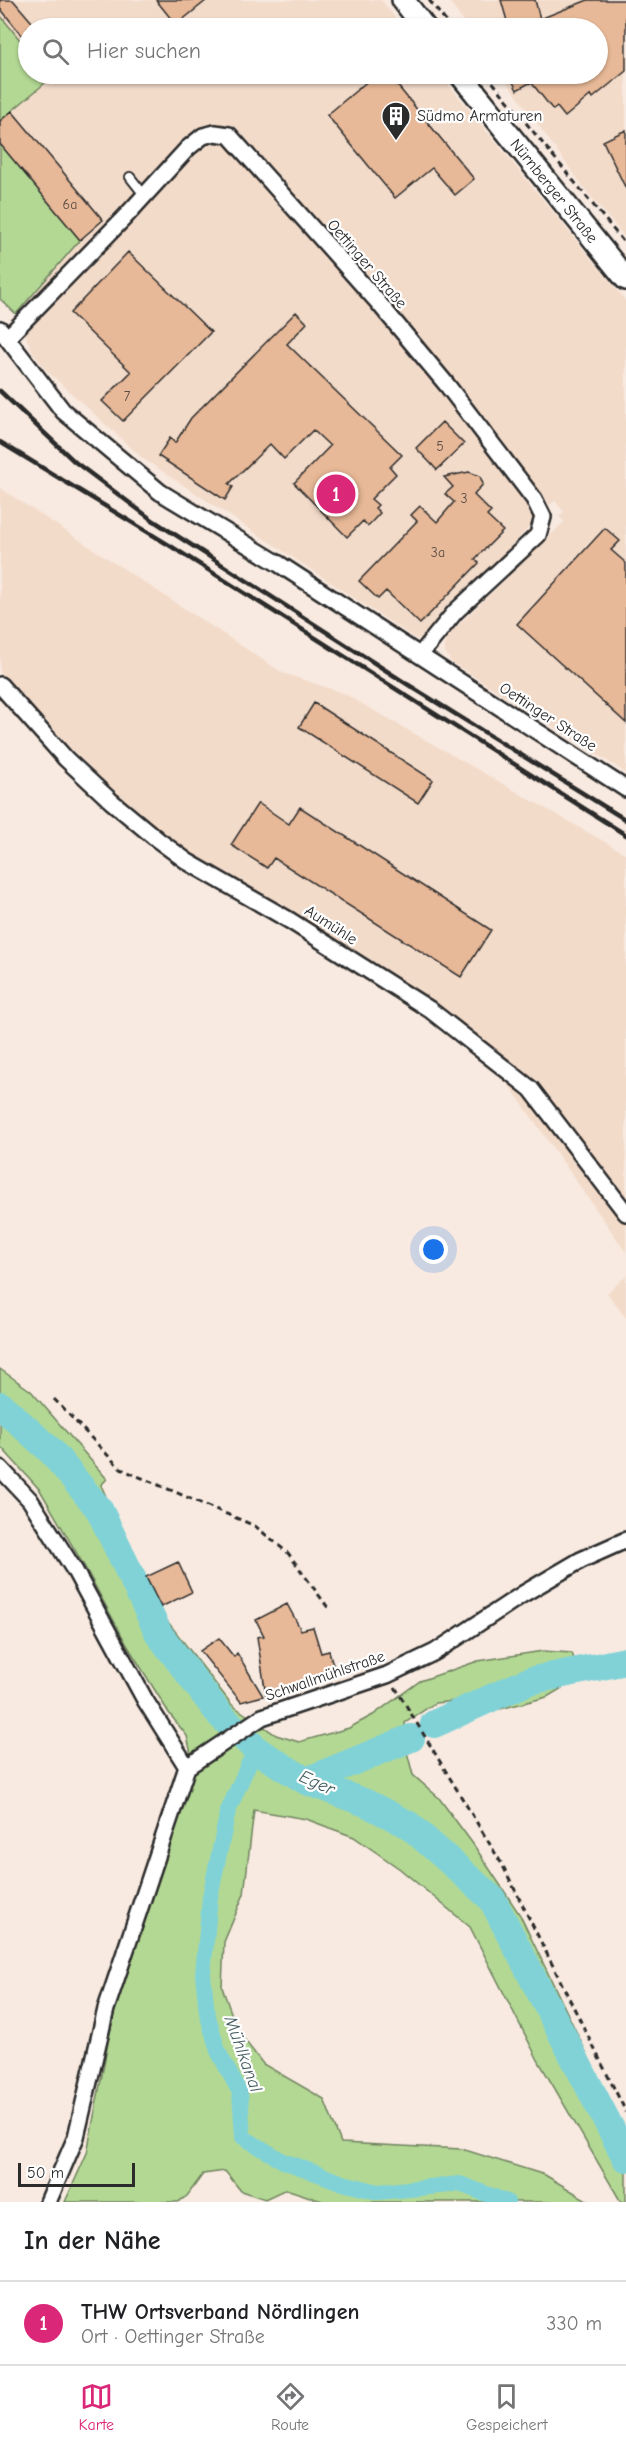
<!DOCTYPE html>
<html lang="de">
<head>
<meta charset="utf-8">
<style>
  body { margin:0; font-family:"Comic Neue",sans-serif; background:#f2f2f2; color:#202124 }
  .scale { position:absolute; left:18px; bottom:15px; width:117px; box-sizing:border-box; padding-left:6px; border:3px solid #2b2b2b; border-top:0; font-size:16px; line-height:21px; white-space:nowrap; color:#2b2b2b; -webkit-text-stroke:4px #fff; paint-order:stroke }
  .you { position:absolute; left:434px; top:1250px; width:21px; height:21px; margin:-15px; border:4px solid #fff; border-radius:50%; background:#1a73e8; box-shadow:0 0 0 9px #1a73e833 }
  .badge { display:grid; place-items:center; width:39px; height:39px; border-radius:50%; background:#db2777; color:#fff; font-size:20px; font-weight:700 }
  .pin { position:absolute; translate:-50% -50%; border:3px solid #fff; box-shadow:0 2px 6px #0006 }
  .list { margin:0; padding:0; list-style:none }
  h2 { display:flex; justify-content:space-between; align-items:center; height:78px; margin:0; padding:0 24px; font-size:26px }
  h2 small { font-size:20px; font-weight:400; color:#757577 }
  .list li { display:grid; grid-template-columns:39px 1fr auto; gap:18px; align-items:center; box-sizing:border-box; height:84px; padding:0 24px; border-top:2px solid #e0e0e0 }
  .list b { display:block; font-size:22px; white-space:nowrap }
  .list p { margin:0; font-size:20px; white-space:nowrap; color:#757577 }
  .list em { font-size:20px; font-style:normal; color:#757577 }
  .icon { flex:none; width:33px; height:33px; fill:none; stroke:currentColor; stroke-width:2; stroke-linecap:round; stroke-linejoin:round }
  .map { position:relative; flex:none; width:626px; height:2202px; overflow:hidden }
  .search { position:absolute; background:#fff; box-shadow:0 2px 4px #0004; left:18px; right:18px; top:18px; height:66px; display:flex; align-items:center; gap:15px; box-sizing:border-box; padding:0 21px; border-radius:33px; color:#757577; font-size:22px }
  .sheet { height:162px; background:#fff }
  nav { display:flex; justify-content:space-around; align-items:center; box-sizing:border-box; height:84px; border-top:2px solid #e0e0e0; background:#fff; font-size:16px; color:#757577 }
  nav a { display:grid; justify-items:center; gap:3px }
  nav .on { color:#db2777 }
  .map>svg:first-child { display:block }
  .built { fill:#f3dbca }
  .green { fill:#b3d893; stroke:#6f825f; stroke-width:1.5 }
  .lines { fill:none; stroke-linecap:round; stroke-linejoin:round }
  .canal { stroke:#81d2d7; stroke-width:16 }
  .river { stroke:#81d2d7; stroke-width:28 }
  .building { fill:#e8b998; stroke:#2b2b2b; stroke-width:1.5 }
  .lane-casing { stroke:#2b2b2b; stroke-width:12 }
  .street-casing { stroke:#2b2b2b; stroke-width:20 }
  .secondary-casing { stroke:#2b2b2b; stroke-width:26 }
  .path { stroke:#2b2b2b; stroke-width:3; stroke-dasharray:6 4.5; stroke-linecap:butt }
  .lane { stroke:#fff; stroke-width:8 }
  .street { stroke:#fff; stroke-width:15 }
  .secondary { stroke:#fff; stroke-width:21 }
  .rail { stroke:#2b2b2b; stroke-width:4.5 }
  .labels { text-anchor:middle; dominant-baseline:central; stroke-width:4.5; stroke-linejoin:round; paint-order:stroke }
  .number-label { font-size:14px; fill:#5a4e46 }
  .poi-label { font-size:16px; fill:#2b2b2b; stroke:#fff; text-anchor:start }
  .street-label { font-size:16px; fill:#2b2b2b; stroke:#fff }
  .water-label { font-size:18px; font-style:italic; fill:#455d5f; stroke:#fff }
</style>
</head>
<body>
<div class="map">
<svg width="626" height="2202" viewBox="0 0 626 2202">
  <rect width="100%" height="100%" fill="#f8eae0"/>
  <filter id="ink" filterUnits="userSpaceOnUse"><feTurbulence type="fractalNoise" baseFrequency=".0167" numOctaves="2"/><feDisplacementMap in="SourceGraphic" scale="12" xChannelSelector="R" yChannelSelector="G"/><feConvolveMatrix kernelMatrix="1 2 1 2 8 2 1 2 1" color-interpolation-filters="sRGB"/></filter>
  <g filter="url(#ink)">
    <!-- built -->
    <path class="built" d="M 0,0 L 381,0 L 404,28 L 28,28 L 28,50 L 0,15 Z
      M 448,0 L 626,0 L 626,239 L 587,192 L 501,74 L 598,74 L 598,28 L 468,28 Z
      M 47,74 L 440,74 L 626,301 L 626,773 L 451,662 L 445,652 L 445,642 L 449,634 L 564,522 L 559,516 L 564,512 L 555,501 L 550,505 L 411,330 L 548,507 L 426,636 L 416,639 L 142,458 L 46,370 L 33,353 L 16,314 L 80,240 L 0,121 L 51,79 Z
      M 0,488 L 283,673 L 343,693 L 626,854 L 626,1252 L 478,1041 L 148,830 L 0,673 Z
      M 626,1276 L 626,1318 L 607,1293 Z"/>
    <!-- green -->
    <path class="green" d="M 0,15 L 28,50 L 28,74 L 47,74 L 51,78 L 0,121 Z
      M 0,144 L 80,240 L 16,314 L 0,299 Z
      M 0,1369 L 31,1391 L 107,1479 L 101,1485 L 151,1600 L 232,1705 L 276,1735 L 299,1742 L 349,1728 L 373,1715 L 420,1681 L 478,1661 L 543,1651 L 572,1653 L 579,1674 L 569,1684 L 547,1697 L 500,1709 L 456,1701 L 435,1703 L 405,1723 L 407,1752 L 413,1775 L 439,1798 L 473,1844 L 520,1915 L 626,2135 L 626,2202 L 621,2202 L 538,2060 L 470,1927 L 400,1869 L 354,1837 L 306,1819 L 254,1810 L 244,1894 L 224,1942 L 222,1987 L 237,2030 L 263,2064 L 324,2099 L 341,2143 L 462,2149 L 545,2175 L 590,2202 L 325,2202 L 286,2189 L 265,2199 L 241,2191 L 225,2171 L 203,2174 L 187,2196 L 178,2202 L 65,2202 L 87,2153 L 118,1991 L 177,1803 L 195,1771 L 187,1736 L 169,1713 L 127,1645 L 86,1569 L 40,1490 L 0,1446 Z"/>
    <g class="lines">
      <!-- canal -->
      <path class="canal" d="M 258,1751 L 249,1763 L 228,1811 L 210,1897 L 203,1974 L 207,2013 L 218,2051 L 240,2093 L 243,2137 L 283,2161 L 343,2183 L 378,2192 L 460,2184 L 507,2202"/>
      <!-- river -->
      <path class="river" d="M 0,1405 L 51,1451 L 99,1509 L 159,1634 L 220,1715 L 258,1751 L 306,1781 L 366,1803 L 409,1825 L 492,1899 L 626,2158
        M 434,1724 L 529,1681 L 626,1661
        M 306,1781 L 411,1738"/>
    </g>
    <!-- building -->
    <path class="building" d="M 0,0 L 13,0 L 37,28 L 28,28 L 28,43 L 0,8 Z
      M 156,0 L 207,0 L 176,25 Z
      M 501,0 L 535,0 L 540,19 L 588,0 L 626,0 L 626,71 L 593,98 L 591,95 L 565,117 L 557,107 L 553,110 L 531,82 L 517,90 L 509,74 L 597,74 L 597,28 L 509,28 Z
      M 376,74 L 388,74 L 474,179 L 455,195 L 432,168 L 395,198 L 327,115 Z
      M 12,111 L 103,220 L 80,240 L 0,144 L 0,121 Z
      M 626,130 L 626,189 L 603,141 Z
      M 128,252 L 211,332 L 123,421 L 102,401 L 131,372 L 70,313 Z
      M 296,312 L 307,323 L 287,344 L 402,455 L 390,467 L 396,474 L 371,499 L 378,505 L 375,508 L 380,513 L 368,526 L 363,521 L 347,537 L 294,483 L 330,446 L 313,430 L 284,459 L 270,444 L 229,484 L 233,487 L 225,500 L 158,456 L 170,438 L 175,443 L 191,418 Z
      M 442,422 L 464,444 L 437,470 L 416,448 Z
      M 469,472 L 480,476 L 483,484 L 474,495 L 491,512 L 487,516 L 503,531 L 475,559 L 479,563 L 420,624 L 386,591 L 378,599 L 359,581 L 417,521 L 411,515 L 420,506 L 437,522 L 454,502 L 445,494 L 453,487 L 444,477 Z
      M 605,528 L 620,541 L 611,550 L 626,563 L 626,723 L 517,624 Z
      M 314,703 L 433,780 L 418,803 L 299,727 Z
      M 258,803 L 289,824 L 300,807 L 491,930 L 461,977 L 274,858 L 267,868 L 231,845 Z
      M 178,1562 L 192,1592 L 161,1607 L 146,1577 Z
      M 287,1604 L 301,1630 L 313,1627 L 321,1653 L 329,1651 L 336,1675 L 266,1695 L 257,1637 L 264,1636 L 256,1620 Z
      M 219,1638 L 234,1657 L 237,1653 L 263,1696 L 241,1702 L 200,1651 Z"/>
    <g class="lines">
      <!-- lane casing -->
      <g class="lane-casing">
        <path id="lane" d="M 130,177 L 145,196"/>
      </g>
      <!-- street casing -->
      <g class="street-casing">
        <path id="street" d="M 0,329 L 63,411 L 160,492 L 279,564 L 626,789
          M 8,337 L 124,218 L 188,148 L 203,136 L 215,133 L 229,135 L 377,301 L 447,385 L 534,499 L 543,517 L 538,535 L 455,612 L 420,655
          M 0,685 L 66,759 L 111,801 L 158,840 L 188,862 L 289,920 L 429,1009 L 531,1089 L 626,1213
          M 0,1468 L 30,1500 L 75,1571 L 145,1700 L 187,1767
          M 48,2202 L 76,2137 L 106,2009 L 187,1767 L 262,1717 L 387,1675 L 435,1652 L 523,1594 L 581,1560 L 626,1540"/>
      </g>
      <!-- secondary casing -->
      <g class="secondary-casing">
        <path id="secondary" d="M 403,0 L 425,28
          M 460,74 L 626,279"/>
      </g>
      <!-- path -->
      <path class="path" d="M 429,0 L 451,28
        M 486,74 L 626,245
        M 54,1399 L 121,1469 L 255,1526 L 288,1553 L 329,1609
        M 395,1687 L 503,1866 L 626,2112"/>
      <!-- lane -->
      <use href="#lane" class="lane"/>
      <!-- street -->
      <use href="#street" class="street"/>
      <!-- secondary -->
      <use href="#secondary" class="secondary"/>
      <!-- rail -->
      <path class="rail" d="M 0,391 L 75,462 L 151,519 L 407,684 L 626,820
        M 0,442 L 169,545 L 626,835"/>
    </g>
  </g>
  <!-- icons -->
  <defs>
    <g id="building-pin" transform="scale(1.5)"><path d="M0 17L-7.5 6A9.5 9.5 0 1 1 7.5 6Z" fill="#2b2b2b" stroke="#fff"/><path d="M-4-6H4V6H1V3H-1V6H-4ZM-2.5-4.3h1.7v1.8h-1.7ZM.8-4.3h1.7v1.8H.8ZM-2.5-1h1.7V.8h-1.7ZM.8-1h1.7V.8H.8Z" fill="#fff"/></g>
  </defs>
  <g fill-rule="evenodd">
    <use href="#building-pin" x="396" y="116"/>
  </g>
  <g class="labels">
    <!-- number labels -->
    <g class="number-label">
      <text x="70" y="204">6a</text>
      <text x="127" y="396">7</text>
      <text x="440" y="446">5</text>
      <text x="464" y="498">3</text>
      <text x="438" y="552">3a</text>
    </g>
    <!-- poi labels -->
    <g class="poi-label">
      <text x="417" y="116">Südmo Armaturen</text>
    </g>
    <!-- street labels -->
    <g class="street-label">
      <text transform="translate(554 191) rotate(51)">Nürnberger Straße</text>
      <text transform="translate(367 264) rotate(49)">Oettinger Straße</text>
      <text transform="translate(548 717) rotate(33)">Oettinger Straße</text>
      <text transform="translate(331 925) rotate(33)">Aumühle</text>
      <text transform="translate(325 1676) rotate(-19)">Schwallmühlstraße</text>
    </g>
    <!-- water labels -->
    <g class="water-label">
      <text transform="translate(317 1783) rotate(24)">Eger</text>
      <text transform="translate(243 2054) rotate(70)">Mühlkanal</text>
    </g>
  </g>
</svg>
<div class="scale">50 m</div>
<div class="you"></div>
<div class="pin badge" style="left:336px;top:494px">1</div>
<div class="search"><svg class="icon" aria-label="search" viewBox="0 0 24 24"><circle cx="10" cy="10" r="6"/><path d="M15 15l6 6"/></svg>Hier suchen</div>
</div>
<section class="sheet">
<h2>In der Nähe<small></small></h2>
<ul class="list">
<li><span class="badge">1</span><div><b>THW Ortsverband Nördlingen</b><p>Ort · Oettinger Straße</p></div><em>330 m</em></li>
</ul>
</section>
<nav>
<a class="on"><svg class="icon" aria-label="map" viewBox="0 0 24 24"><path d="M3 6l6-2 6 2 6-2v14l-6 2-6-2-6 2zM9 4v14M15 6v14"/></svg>Karte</a>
<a><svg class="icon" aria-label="directions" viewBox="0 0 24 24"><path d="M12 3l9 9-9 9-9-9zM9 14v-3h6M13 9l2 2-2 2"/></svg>Route</a>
<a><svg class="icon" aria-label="saved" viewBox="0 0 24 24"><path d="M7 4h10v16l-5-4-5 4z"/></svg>Gespeichert</a>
</nav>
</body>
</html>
